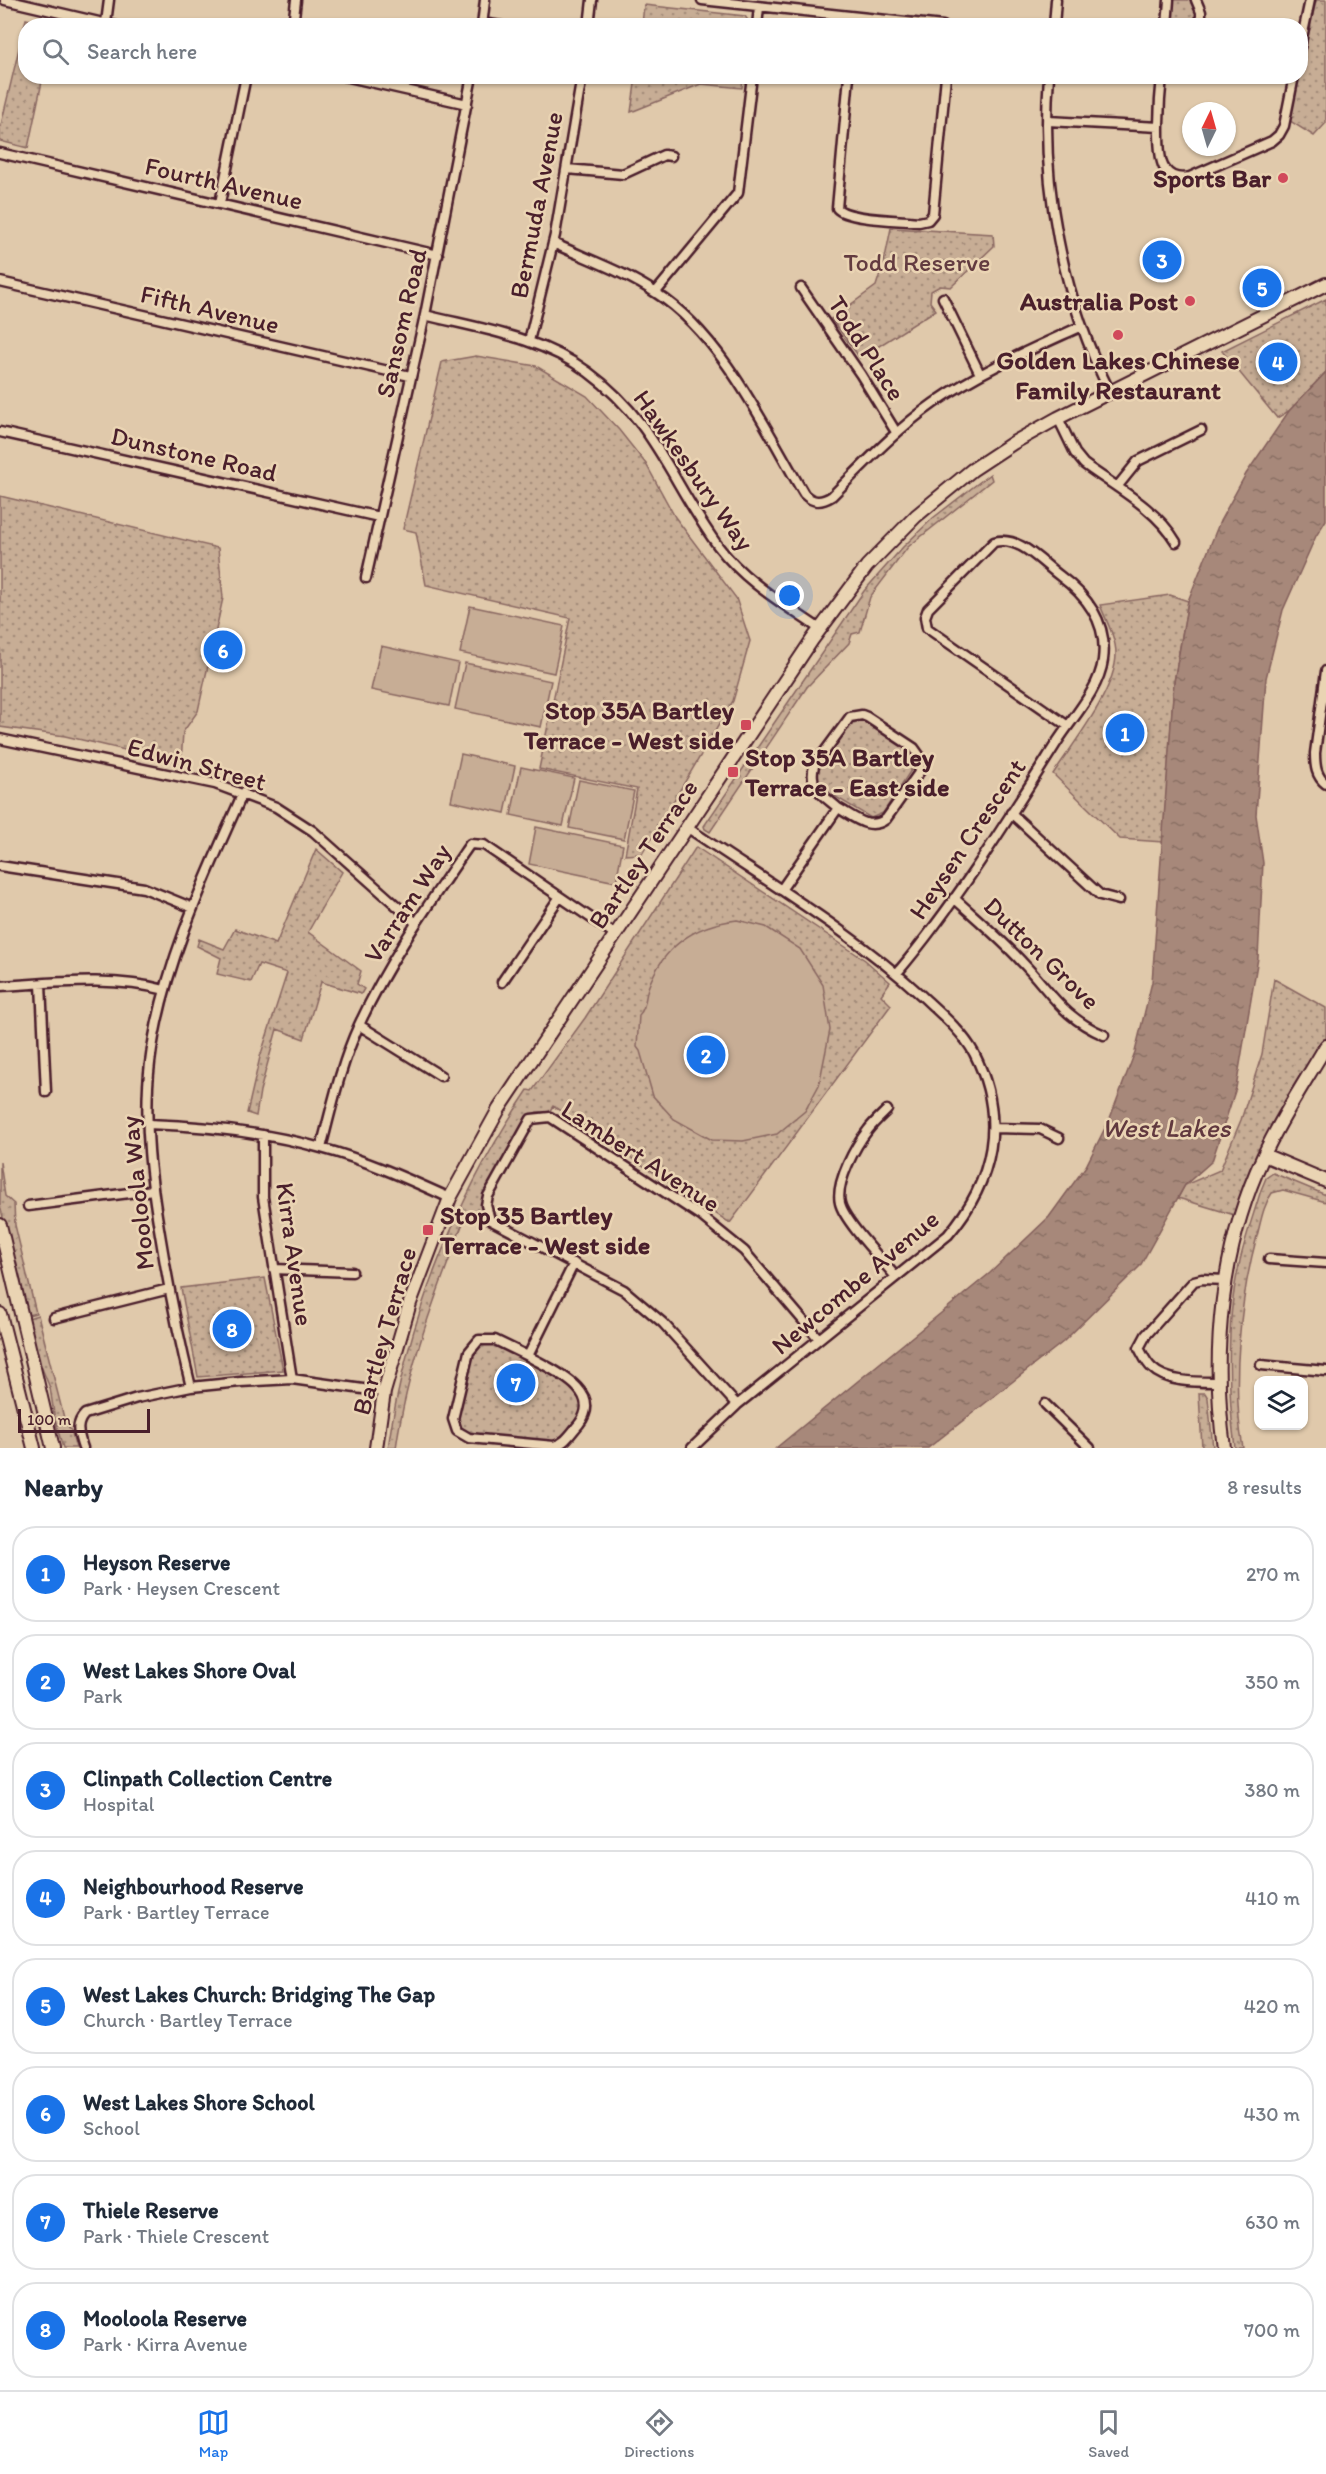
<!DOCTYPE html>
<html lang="en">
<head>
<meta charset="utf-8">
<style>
  body { margin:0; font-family:Itim,sans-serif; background:#f6f6f7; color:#1f2937 }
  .controls { position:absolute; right:18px; bottom:18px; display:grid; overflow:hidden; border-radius:12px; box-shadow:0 2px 4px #0004 }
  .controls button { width:54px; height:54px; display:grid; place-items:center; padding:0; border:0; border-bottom:2px solid #e0e1e3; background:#fff; color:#1f2937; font:30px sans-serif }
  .compass { position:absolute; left:1182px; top:102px; width:54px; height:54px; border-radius:50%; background:#fff; box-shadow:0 2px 4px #0004; rotate:5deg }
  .scale { position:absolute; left:18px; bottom:15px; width:132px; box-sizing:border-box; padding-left:6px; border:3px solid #4a1f2b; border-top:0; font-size:16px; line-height:21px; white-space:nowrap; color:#4a1f2b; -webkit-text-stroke:4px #ead4b3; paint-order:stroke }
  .you { position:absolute; left:790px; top:596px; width:21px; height:21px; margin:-15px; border:4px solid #fff; border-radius:50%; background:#1a73e8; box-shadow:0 0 0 9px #1a73e833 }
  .badge { display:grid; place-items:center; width:39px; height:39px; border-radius:50%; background:#1a73e8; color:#fff; font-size:20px; font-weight:700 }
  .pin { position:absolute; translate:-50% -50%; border:3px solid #fff; box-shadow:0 2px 6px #0006 }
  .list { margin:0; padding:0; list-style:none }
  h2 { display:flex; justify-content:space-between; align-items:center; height:78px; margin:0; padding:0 24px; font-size:26px }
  h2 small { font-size:20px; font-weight:400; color:#747a83 }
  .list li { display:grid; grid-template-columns:39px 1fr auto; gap:18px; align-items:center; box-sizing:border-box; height:96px; margin:0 12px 12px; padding:0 12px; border:2px solid #e0e1e3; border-radius:24px }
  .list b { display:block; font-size:22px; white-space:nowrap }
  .list p { margin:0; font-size:20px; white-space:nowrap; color:#747a83 }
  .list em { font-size:20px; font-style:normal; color:#747a83 }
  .icon { flex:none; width:33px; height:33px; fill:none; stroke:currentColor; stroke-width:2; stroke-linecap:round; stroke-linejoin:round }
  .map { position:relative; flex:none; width:1326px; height:1448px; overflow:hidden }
  .search { position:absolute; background:#fff; box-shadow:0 2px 4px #0004; left:18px; right:18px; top:18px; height:66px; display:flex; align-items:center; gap:15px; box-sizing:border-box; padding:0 21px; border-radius:24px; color:#747a83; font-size:22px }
  .sheet { height:942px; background:#fff }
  nav { display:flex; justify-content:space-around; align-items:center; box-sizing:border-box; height:84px; border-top:2px solid #e0e1e3; background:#fff; font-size:16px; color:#747a83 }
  nav a { display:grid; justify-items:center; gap:3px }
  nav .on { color:#1a73e8 }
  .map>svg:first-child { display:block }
  .green { fill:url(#green-dots); stroke:#886660; stroke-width:1.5 }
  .pitch { fill:#c7ad95; stroke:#886660; stroke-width:1.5 }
  .water { fill:url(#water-ripples); stroke:#825e5a; stroke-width:1.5 }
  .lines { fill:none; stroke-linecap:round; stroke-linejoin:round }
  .street-casing { stroke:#4a1f2b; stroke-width:13 }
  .secondary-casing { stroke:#4a1f2b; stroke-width:16 }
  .street { stroke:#ead4b3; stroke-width:8 }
  .secondary { stroke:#ead4b3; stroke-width:12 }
  .poi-dot { fill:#d1495b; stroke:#ead4b3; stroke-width:2 }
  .labels { text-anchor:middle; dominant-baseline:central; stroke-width:5; stroke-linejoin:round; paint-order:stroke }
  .poi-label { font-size:26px; font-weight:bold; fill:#4a1f2b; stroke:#ead4b3; text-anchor:end }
  .street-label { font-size:26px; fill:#4a1f2b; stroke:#ead4b3 }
  .park-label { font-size:26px; fill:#633b40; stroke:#ead4b3 }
  .water-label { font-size:27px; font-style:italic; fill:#61393f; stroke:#ead4b3 }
</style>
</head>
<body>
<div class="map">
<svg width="1326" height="1448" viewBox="0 0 1326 1448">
  <defs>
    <pattern id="green-dots" width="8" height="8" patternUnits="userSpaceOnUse" patternTransform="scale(1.5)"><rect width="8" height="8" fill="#c7ad95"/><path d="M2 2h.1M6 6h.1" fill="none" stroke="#a48c7a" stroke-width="1.8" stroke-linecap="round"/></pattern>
    <pattern id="water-ripples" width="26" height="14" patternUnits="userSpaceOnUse" patternTransform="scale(1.5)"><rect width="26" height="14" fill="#a7887a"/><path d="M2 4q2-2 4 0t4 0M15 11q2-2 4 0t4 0" fill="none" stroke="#8a6f64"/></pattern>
  </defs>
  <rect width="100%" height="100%" fill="#e0c9ab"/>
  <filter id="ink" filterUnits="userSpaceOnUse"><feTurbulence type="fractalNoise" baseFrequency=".0167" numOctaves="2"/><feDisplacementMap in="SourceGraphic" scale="12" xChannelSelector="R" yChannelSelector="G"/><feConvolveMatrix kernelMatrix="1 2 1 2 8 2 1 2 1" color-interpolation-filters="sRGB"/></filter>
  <g filter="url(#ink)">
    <!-- green -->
    <path class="green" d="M 1169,0 L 1196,0 L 1201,25 L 1167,26 Z
      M 1316,0 L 1326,0 L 1326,123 L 1314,136 L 1290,121 Z
      M 644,5 L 745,16 L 749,22 L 749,25 L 642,25 Z
      M 26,19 L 54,25 L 26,26 L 26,76 L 43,77 L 28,148 L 0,141 L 0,129 Z
      M 636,77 L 636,76 L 743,77 L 742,88 L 701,84 L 631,112 Z
      M 891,228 L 993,234 L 994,246 L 951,287 L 940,286 L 931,291 L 930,302 L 936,310 L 860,358 L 831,319 L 876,286 L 885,258 Z
      M 1326,299 L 1326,372 L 1289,411 L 1277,418 L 1222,351 Z
      M 476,356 L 536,366 L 587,396 L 619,430 L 646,464 L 675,517 L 736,598 L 750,641 L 733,701 L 642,854 L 625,855 L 637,789 L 539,769 L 570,618 L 426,585 L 416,532 L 403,529 L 442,362 Z
      M 990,474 L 992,480 L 908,547 L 870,597 L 860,632 L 852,634 L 849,643 L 807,687 L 710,832 L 705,829 L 704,826 L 864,591 L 903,547 L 933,518 Z
      M 0,496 L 218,548 L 223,598 L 198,711 L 183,732 L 181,763 L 65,736 L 0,727 Z
      M 1170,595 L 1188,601 L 1174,682 L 1163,842 L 1120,839 L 1053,774 C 1073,744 1116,690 1116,654 C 1116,638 1106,620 1100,605 Z
      M 857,720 C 872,721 912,750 915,764 L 883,813 L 871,818 L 821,788 L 817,779 L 818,770 L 849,725 Z
      M 696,847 L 865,960 L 890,982 L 881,995 L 891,1005 L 730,1223 L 553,1106 L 549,1112 L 537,1112 L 526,1117 L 485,1192 L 482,1211 L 468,1214 L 463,1223 C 435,1296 407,1369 396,1448 L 388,1448 C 406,1322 457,1195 528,1090 L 532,1091 L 585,1018 Z
      M 316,849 L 342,872 L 308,932 L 361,971 L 357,984 L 364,989 L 361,994 L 321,982 L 304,1039 L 277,1029 L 260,1091 L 256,1116 L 247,1113 L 260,1057 L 287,973 L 259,964 L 251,982 L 217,974 L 221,958 L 197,946 L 199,939 L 224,949 L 235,929 L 276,944 Z
      M 1274,979 L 1326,1008 L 1326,1046 L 1264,1155 L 1241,1217 L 1178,1198 L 1185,1185 L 1220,1170 L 1241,1120 L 1262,1054 Z
      M 0,1162 L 5,1196 L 14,1204 L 15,1225 L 36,1313 L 28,1315 L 0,1206 Z
      M 1273,1173 L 1326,1195 L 1326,1202 L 1283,1190 L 1272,1193 C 1263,1206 1261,1221 1257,1236 C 1240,1298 1231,1385 1243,1448 L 1235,1448 C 1228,1395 1226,1322 1238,1270 C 1243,1243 1253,1217 1261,1190 L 1266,1178 Z
      M 265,1278 L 283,1370 L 198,1377 L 181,1288 Z
      M 38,1315 L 64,1418 L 72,1433 L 76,1448 L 63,1448 L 55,1420 L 50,1388 L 39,1361 L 28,1318 Z
      M 494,1342 L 553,1373 L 582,1397 C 583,1414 570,1437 552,1442 L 471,1435 L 459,1428 L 457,1420 L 473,1353 L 480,1343 Z
      M 1199,1393 L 1205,1393 L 1208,1398 L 1213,1448 L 1202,1448 Z"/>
    <!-- pitch -->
    <path class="pitch" d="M 470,606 L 564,626 L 554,673 L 460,653 Z
      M 381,646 L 458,663 L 449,706 L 371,690 Z
      M 465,663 L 551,681 L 541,727 L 455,709 Z
      M 461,754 L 515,766 L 505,813 L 451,801 Z
      M 521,767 L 574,778 L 563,826 L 511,815 Z
      M 579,780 L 634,791 L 624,839 L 569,828 Z
      M 536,827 L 623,845 L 616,882 L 529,864 Z
      M 737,920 L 766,927 L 800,949 L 823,985 L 830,1030 L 819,1085 L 805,1111 L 777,1134 L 743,1141 L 712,1140 L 674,1119 L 653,1096 L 640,1051 L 637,1047 L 639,1015 C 646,1009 645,997 648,988 C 663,947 693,925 737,920 Z"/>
    <!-- water -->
    <path class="water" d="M 1326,372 L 1326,520 L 1316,536 L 1283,610 L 1266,678 L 1256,815 L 1263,863 L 1258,958 L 1236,1088 L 1212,1161 L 1185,1185 L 1140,1266 L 1063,1342 L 928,1448 L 776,1448 L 990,1273 L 1049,1217 L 1086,1166 L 1110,1118 L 1135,1052 L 1152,982 L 1174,682 L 1188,601 L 1220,521 L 1246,474 L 1289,411 Z"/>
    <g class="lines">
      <!-- street casing -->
      <g class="street-casing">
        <path id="street" d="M 5,0 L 116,26
          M 702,0 L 943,26
          M 1196,0 L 1201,12 L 1201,26
          M 106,23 L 109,0
          M 482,23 L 501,26
          M 293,26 L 296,0
          M 482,26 L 485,0
          M 589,26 L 592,0
          M 757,26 L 759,7
          M 1054,26 L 1056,0
          M 1167,26 L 1169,0
          M 1300,47 L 1310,0
          M 344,76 L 467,104
          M 849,76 L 837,208 C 847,220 902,220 919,222 L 928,220 L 933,214 L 946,76
          M 1049,76 C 1040,184 1062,297 1111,394
          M 1162,76 C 1160,94 1155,157 1165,169 C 1171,178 1180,179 1190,177 L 1272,141 L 1279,135 L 1284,126 L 1294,76
          M 1048,121 L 1159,127
          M 0,153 L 438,255
          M 567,169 L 623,174 L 664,155 L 671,156
          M 220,203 L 246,76
          M 553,243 C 587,259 625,272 656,293 C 722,335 765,428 804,494 C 813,503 821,503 832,496 C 865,463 897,429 934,403 C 980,371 1032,349 1082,326
          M 0,282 L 410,376
          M 801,288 L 861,375 L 896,432
          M 656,292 L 738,193 L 752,76
          M 943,298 L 980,374
          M 425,315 C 481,329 541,337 588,372 C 656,422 671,482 718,546 C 745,582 784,604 820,629
          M 529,341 L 555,235 L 582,76
          M 1058,418 L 1075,453 L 1084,464 C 1115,487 1156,508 1176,542
          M 0,432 L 379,517
          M 1117,487 L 1138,461 L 1201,430
          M 366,578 L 425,315 L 472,76
          M 1326,671 L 1315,753 C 1315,766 1316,776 1326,784
          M 0,739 L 215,784 L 276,807 L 313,831 L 416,923
          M 1011,813 L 1100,895 L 1119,900
          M 688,828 C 767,882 851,931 922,996 C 940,1013 962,1031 974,1053 C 1007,1118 994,1181 948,1235 L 737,1405 L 692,1448
          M 0,866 L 144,888 L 193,908
          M 781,890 L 838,808 C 853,816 869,832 886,819 L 920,771 L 919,755 L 914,748 L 867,717 L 862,715 L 850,717 L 814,766 C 808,788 823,795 838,808
          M 954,898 C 977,919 1001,939 1022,962 C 1052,993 1062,1017 1104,1035
          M 897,973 C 957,902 1007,821 1057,742 C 1073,717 1099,690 1103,660 C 1108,623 1087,596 1060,576 C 1041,562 1019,535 994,542 L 928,609 L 925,617 L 927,628 L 1068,726
          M 502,982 L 559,898
          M 41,984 L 46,1092
          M 0,986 C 54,983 113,976 165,990
          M 359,1025 L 441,1076
          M 887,1110 C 881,1116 873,1123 868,1130 C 856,1145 835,1183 840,1203 C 844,1221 883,1261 896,1277
          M 148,1124 C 207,1126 264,1132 321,1148 C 366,1160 408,1179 450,1198
          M 994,1128 L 1040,1129 L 1059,1138
          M 263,1135 L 263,1197 L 292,1379
          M 321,1148 C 332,1106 341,1064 359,1025 C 389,960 430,902 470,844 L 484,845 L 616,935
          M 28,1206 L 153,1190
          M 1269,1259 L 1326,1263
          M 274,1269 L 352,1272
          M 54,1318 L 169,1289
          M 528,1356 L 495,1340 L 479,1340 L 469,1352 L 453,1419 L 457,1431 L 469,1438 L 554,1446 C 566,1443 571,1433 579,1424 C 605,1391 552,1370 528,1356 L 574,1263
          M 1261,1365 L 1326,1371
          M 1218,1382 C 1199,1382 1167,1383 1152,1368 C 1146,1363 1143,1355 1139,1348 L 1146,1335 L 1194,1281 L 1202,1279 L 1226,1280
          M 191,1387 C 179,1339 169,1289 161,1240 C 151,1182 143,1122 150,1063 C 161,971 205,877 243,793
          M 1045,1404 L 1090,1448
          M 737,1405 L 663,1323 L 624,1290 L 490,1220 L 486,1205 L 488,1196 L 531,1119 L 550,1117 L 701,1216 L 744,1251 L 819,1339
          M 83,1448 C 79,1435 74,1425 85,1414 L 137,1398 L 191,1387 L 240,1382 L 292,1379 L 384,1392"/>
      </g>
      <!-- secondary casing -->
      <g class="secondary-casing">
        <path id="secondary" d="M 1264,1155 L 1326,1181
          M 0,1225 L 53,1448
          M 0,1314 L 34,1448
          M 376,1448 L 384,1392 L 410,1303 L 450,1198 L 499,1109 L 812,640 L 867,566 L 916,516 L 972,470 L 1013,443 L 1058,418 L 1326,284
          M 1224,1448 C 1211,1351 1221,1247 1263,1157 C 1280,1119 1305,1082 1326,1046"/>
      </g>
      <!-- street -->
      <use href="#street" class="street"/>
      <!-- secondary -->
      <use href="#secondary" class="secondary"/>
    </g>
  </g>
  <!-- markers -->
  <g class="poi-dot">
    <circle cx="1283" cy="178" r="6"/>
    <circle cx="1190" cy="301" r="6"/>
    <circle cx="1118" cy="335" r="6"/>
    <rect x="740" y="719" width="12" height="12" rx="3"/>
    <rect x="727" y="766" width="12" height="12" rx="3"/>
    <rect x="422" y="1224" width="12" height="12" rx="3"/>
  </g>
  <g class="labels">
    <!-- poi labels -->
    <g class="poi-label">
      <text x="1271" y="178">Sports Bar</text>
      <text x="1178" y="301">Australia Post</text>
      <text x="1118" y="360" text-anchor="middle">Golden Lakes Chinese<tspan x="1118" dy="30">Family Restaurant</tspan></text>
      <text x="734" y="710">Stop 35A Bartley<tspan x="734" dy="30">Terrace - West side</tspan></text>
      <text x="745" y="757" text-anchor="start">Stop 35A Bartley<tspan x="745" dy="30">Terrace - East side</tspan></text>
      <text x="440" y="1215" text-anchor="start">Stop 35 Bartley<tspan x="440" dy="30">Terrace - West side</tspan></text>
    </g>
    <!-- street labels -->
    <g class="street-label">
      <text transform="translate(224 183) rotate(13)">Fourth Avenue</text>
      <text transform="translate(536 205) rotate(-79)">Bermuda Avenue</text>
      <text transform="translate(210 309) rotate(13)">Fifth Avenue</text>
      <text transform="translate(401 323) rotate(-77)">Sansom Road</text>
      <text transform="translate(867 348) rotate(57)">Todd Place</text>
      <text transform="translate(194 454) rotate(13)">Dunstone Road</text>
      <text transform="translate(694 470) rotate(55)">Hawkesbury Way</text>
      <text transform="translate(197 764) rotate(15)">Edwin Street</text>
      <text transform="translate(967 839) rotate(-56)">Heysen Crescent</text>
      <text transform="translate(643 854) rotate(-56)">Bartley Terrace</text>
      <text transform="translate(407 903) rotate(-57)">Varram Way</text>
      <text transform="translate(1042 953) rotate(44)">Dutton Grove</text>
      <text transform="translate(641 1156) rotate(33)">Lambert Avenue</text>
      <text transform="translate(137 1193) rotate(-96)">Mooloola Way</text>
      <text transform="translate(295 1254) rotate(82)">Kirra Avenue</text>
      <text transform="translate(855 1282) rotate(-40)">Newcombe Avenue</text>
      <text transform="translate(384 1331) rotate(-74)">Bartley Terrace</text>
    </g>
    <!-- park labels -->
    <g class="park-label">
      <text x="917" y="262">Todd Reserve</text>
    </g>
    <!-- water labels -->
    <g class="water-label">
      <text x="1166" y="1127">West Lakes</text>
    </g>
  </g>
</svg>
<div class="controls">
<button><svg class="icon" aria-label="layers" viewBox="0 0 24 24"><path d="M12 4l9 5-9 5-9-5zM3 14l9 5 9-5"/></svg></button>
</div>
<svg class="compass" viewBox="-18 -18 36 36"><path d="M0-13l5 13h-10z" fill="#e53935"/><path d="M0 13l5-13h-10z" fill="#747a83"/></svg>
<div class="scale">100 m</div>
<div class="you"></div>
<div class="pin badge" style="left:1125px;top:733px">1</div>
<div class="pin badge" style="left:706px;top:1055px">2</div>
<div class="pin badge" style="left:1162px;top:260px">3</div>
<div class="pin badge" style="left:1278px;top:362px">4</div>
<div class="pin badge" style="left:1262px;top:288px">5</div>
<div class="pin badge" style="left:223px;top:650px">6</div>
<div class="pin badge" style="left:516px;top:1383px">7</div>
<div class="pin badge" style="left:232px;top:1329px">8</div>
<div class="search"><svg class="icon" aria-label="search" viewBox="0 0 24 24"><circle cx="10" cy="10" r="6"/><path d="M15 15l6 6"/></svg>Search here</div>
</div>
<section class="sheet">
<h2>Nearby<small>8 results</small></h2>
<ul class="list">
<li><span class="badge">1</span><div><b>Heyson Reserve</b><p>Park · Heysen Crescent</p></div><em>270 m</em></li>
<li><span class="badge">2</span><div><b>West Lakes Shore Oval</b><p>Park</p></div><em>350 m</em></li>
<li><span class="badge">3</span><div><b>Clinpath Collection Centre</b><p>Hospital</p></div><em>380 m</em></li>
<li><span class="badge">4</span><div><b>Neighbourhood Reserve</b><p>Park · Bartley Terrace</p></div><em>410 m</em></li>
<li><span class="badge">5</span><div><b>West Lakes Church: Bridging The Gap</b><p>Church · Bartley Terrace</p></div><em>420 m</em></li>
<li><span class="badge">6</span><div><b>West Lakes Shore School</b><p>School</p></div><em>430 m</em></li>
<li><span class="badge">7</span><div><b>Thiele Reserve</b><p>Park · Thiele Crescent</p></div><em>630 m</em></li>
<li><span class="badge">8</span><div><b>Mooloola Reserve</b><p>Park · Kirra Avenue</p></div><em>700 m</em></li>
</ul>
</section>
<nav>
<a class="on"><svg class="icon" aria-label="map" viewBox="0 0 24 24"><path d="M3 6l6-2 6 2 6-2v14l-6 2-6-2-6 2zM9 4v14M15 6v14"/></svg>Map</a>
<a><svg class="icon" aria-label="directions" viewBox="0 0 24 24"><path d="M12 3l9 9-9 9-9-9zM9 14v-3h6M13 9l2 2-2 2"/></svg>Directions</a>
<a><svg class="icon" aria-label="saved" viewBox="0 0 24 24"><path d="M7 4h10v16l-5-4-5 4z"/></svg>Saved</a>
</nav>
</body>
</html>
